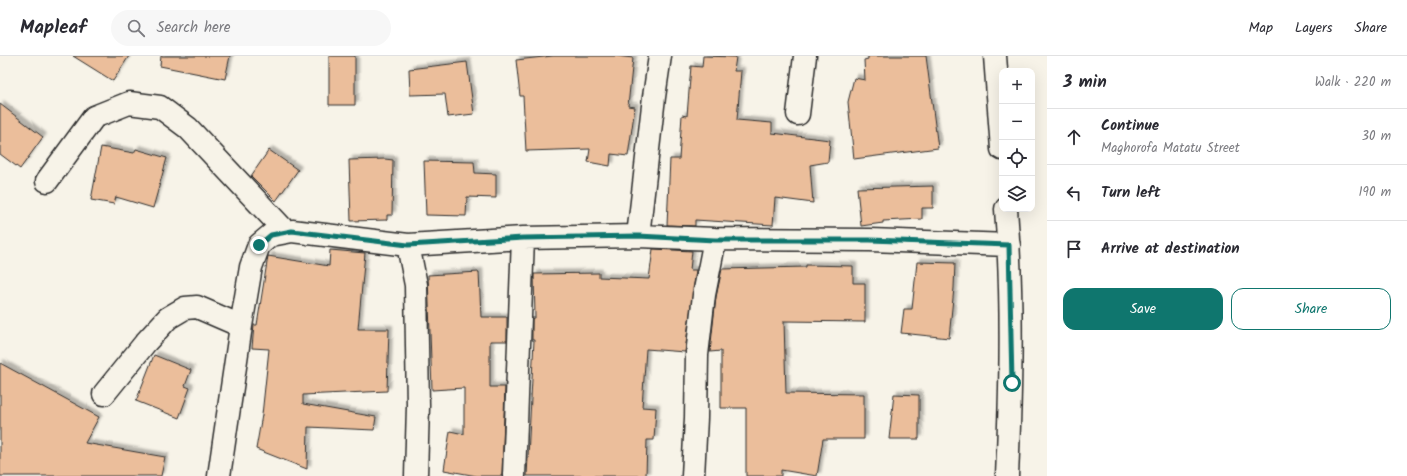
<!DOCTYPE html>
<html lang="en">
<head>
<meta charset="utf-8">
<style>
  body { margin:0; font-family:Kalam,sans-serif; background:#f7f7f7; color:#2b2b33 }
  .controls { position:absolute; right:12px; top:12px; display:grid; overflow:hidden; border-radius:8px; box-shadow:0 4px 16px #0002 }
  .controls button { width:36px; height:36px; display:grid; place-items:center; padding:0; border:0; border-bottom:1px solid #e1e1e2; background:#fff; color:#2b2b33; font:20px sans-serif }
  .stop { position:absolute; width:12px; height:12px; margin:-9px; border:3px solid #0f766e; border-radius:50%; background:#fff }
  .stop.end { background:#0f766e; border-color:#fff; box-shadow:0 1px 4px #0008 }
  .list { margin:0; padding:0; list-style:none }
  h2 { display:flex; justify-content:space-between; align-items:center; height:52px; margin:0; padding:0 16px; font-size:17px }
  h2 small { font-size:13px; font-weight:400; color:#7c7c81 }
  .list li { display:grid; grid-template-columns:26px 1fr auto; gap:12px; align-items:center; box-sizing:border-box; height:56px; padding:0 16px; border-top:1px solid #e1e1e2 }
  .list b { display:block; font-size:15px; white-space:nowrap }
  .list p { margin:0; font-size:13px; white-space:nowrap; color:#7c7c81 }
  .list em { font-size:13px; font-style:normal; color:#7c7c81 }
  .actions { display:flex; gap:8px; padding:12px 16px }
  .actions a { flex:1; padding:9px 0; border:1px solid #0f766e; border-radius:12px; text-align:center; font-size:14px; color:#0f766e }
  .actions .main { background:#0f766e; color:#fff }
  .icon { flex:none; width:22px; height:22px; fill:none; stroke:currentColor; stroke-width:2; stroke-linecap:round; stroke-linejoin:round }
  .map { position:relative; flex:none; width:1047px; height:420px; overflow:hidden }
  header { display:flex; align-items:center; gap:24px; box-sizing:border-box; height:56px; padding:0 20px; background:#fff; border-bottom:1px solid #e1e1e2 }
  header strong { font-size:19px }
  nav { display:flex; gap:22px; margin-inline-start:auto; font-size:14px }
  .search { width:280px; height:36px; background:#f7f7f7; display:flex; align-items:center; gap:10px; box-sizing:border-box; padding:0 14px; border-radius:22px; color:#7c7c81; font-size:15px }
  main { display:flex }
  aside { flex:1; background:#fff }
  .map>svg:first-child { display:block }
  .building { fill:#ebbe9b; stroke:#2b2b2b; filter:url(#shadow) }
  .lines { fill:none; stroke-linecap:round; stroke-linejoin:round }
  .street-casing { stroke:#2b2b2b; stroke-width:25 }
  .street { stroke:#f7f3e8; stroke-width:22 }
  .route { stroke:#0f766e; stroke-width:5 }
</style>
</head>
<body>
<header>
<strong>Mapleaf</strong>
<div class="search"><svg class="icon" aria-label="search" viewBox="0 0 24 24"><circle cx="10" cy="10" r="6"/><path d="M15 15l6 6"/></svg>Search here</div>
<nav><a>Map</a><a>Layers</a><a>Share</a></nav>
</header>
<main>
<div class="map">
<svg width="1047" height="420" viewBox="0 0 1047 420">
  <defs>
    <filter id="shadow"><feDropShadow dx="3.5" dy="-3.5" stdDeviation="1" flood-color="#0004"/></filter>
  </defs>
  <rect width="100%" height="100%" fill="#f7f3e8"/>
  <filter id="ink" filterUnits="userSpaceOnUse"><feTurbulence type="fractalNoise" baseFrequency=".025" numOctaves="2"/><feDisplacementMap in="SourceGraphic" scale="8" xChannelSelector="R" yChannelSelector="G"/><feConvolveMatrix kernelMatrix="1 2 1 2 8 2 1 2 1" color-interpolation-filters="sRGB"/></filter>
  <g filter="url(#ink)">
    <!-- building -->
    <path class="building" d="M 73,0 L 129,0 L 113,25 Z
      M 161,0 L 230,0 L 225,23 L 160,10 Z
      M 329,0 L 355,0 L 355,49 L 329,49 Z
      M 553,0 L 616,0 L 633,2 L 628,50 L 635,51 L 628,100 L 611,98 L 610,110 L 588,106 L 590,93 L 526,95 L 523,40 L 520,40 L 516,4 Z
      M 703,0 L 736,1 L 734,15 L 741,15 L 737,64 L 772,67 L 772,77 L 830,84 L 828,106 L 810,109 L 813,147 L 775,142 L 773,169 L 695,164 L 695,170 L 667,169 L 670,103 L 679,103 L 682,59 L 687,60 L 691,10 L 702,11 Z
      M 868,0 L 926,0 L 938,92 L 854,103 L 848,46 L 854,22 L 865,24 L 864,4 L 868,3 Z
      M 467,6 L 474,58 L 448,61 L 445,38 L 410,39 L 409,13 Z
      M 0,48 L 43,81 L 20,113 L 0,98 Z
      M 101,91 L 134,97 L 136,93 L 167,102 L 153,152 L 116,141 L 114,148 L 91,144 Z
      M 269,94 L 298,114 L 276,145 L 251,120 Z
      M 385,103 L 393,104 L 392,159 L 387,159 L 387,164 L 351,165 L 349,104 Z
      M 424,105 L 474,106 L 475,117 L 496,118 L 496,142 L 467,141 L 466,160 L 426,159 Z
      M 933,130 L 933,152 L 922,152 L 922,163 L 883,165 L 883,167 L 861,170 L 857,132 Z
      M 653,193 L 692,195 L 690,214 L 696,214 L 685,296 L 646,293 L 642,351 L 656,352 L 654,384 L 647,384 L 646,420 L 527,420 L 534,284 L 532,284 L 532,262 L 535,262 L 534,218 L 599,217 L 599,221 L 649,223 Z
      M 330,194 L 365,197 L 358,273 L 389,273 L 387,335 L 303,339 L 303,348 L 376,361 L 374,374 L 308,371 L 307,413 L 256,393 L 262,359 L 269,293 L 252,292 L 254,269 L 257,269 L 268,200 L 329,210 Z
      M 917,206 L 955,207 L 954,232 L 949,282 L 901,277 L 904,253 L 912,253 Z
      M 806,209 L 853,210 L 853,227 L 865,227 L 865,266 L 784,265 L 786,337 L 864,338 L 864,383 L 823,383 L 817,420 L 781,414 L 781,420 L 746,420 L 746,352 L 721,352 L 721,295 L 710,296 L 716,241 L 722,213 L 806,211 Z
      M 479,216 L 481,261 L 507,261 L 507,285 L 490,285 L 490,331 L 505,331 L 502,420 L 477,420 L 444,414 L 450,375 L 464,378 L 464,332 L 432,334 L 428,219 Z
      M 154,299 L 191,314 L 185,330 L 190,332 L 179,362 L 136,345 Z
      M 0,307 L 99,361 L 85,387 L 165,401 L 161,420 L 0,420 Z
      M 894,338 L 919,339 L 919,383 L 889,383 Z"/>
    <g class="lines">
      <!-- street casing -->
      <g class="street-casing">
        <path id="street" d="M 995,0 L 1002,93
          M 798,58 L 805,0
          M 47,125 L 94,61 L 129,47 L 160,51 L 188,72 L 286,176
          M 1006,153 C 1013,242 1011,331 1007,420
          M 638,180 L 654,41 L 660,0
          M 408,189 L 416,229 L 418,350 L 416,420
          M 241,270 L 251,211 L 259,189 L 271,179 L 292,175 L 408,189 L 523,182 L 638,180 L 715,183 L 870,184 L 1009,189
          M 104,338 L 146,286 L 168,262 L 185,252 L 197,251 L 241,270 L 219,420
          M 514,420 L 523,182
          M 693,420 L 696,362 L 697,299 L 704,239 L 715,183"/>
      </g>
      <!-- street -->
      <use href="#street" class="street"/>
    </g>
  </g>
  <g class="lines" filter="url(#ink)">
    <!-- route -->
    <path class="route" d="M 259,189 L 271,179 L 292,175 L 408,189 L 523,182 L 638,180 L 715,184 L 870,184 L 1009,189 L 1012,327"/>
  </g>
</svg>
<div class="controls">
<button>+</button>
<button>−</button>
<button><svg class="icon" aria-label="locate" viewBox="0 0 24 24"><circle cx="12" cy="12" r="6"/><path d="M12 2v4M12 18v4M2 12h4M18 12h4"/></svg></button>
<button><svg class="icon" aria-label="layers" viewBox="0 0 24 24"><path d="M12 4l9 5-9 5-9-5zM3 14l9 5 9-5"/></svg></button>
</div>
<div class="stop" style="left:1012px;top:327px"></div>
<div class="stop end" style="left:259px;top:189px"></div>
</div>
<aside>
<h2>3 min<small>Walk · 220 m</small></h2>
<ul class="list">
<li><svg class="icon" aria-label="ahead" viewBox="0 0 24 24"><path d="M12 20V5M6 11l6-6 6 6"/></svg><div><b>Continue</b><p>Maghorofa Matatu Street</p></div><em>30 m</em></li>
<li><svg class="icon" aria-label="left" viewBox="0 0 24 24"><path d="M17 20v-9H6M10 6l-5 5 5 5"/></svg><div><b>Turn left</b></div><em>190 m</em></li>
<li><svg class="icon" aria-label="arrive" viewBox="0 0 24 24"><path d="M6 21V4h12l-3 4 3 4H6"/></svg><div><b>Arrive at destination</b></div></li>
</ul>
<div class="actions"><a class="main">Save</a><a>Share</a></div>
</aside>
</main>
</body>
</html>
